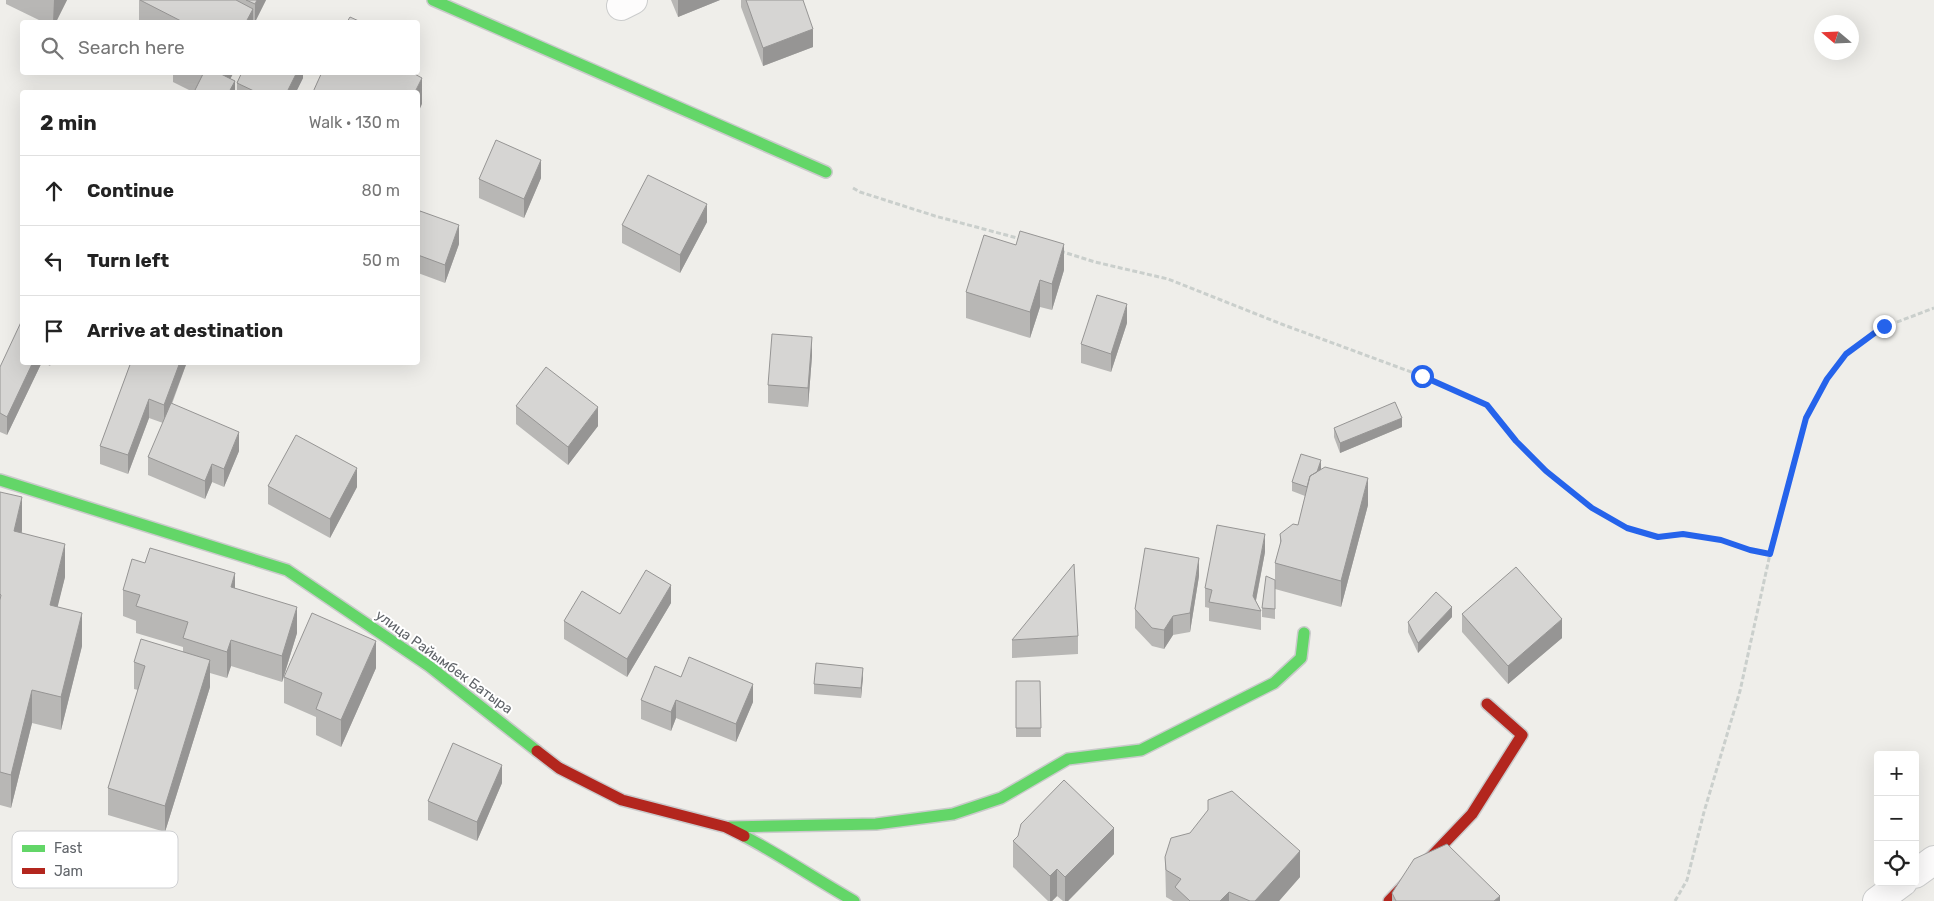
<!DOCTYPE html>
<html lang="en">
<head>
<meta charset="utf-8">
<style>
  body { margin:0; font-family:Rubik,sans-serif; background:#f2f2f2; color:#222 }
  .controls { position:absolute; right:15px; bottom:15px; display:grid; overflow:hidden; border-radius:5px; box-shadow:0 5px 20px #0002 }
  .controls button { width:45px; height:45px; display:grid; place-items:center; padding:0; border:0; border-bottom:1px solid #e0e0e0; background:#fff; color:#222; font:25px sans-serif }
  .compass { position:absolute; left:1814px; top:15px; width:45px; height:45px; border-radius:50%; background:#fff; box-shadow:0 5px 20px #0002; rotate:289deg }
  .stop { position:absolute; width:15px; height:15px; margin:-11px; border:4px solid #2563eb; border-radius:50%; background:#fff }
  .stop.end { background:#2563eb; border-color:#fff; box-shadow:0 1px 5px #0008 }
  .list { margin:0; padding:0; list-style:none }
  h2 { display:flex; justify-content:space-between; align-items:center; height:65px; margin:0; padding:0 20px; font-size:21px }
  h2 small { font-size:16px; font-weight:400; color:#767676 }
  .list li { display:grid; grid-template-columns:32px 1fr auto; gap:15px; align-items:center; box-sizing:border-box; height:70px; padding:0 20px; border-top:1px solid #e0e0e0 }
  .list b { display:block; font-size:19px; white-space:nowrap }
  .list em { font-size:16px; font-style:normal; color:#767676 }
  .icon { flex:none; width:28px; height:28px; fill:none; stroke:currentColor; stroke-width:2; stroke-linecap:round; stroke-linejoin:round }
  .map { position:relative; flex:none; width:1934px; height:901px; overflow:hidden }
  .search { position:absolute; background:#fff; box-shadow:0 5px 20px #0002; left:20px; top:20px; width:400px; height:55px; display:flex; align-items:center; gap:12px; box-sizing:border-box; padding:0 18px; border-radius:5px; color:#767676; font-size:19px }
  .panel { position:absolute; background:#fff; box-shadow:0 5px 20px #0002; left:20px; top:90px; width:400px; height:275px; border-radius:5px }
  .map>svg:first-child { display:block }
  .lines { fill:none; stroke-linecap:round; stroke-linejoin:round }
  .street-casing { stroke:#cbcccc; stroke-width:30 }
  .fast-casing { stroke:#cacacb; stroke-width:14 }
  .jam-casing { stroke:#cacacb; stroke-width:14 }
  .path { stroke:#cacfcc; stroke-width:3; stroke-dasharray:5 2.5; stroke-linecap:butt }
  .street { stroke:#fdfcfc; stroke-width:28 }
  .fast { stroke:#63d668; stroke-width:11 }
  .jam { stroke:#b3261e; stroke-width:11 }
  .wall { fill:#b8b7b5 }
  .shaded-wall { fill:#969594 }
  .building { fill:#d6d5d3; stroke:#969594 }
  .route { stroke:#2563eb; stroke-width:6 }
  .labels { text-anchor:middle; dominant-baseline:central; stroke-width:4; stroke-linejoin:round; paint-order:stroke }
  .street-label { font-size:14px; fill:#5f6368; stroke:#fff }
  .key { fill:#fff; stroke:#cfd0d2; stroke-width:1 }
  .key-label { font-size:14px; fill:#5f6368 }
</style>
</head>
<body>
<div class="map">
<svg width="1934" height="901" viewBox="0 0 1934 901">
  <rect width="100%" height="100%" fill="#efeeea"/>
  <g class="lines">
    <!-- street casing -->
    <g class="street-casing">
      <path id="street" d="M 621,6 L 633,0
        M 1915,874 L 1934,860
        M 1877,901 L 1903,882"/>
    </g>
    <!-- fast casing -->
    <g class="fast-casing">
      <path id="fast" d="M 433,0 L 826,172
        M 0,480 L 287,570 L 429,666 L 537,751
        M 730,827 L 876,824 L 953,814 L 1001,798 L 1068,759 L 1141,750 L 1274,683 L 1301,658 L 1304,633
        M 744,836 C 782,856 817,880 854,901"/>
    </g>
    <!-- jam casing -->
    <g class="jam-casing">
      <path id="jam" d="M 537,751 L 559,768 L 622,800 L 726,827 L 744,836
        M 1389,901 L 1472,814 L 1522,735 L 1487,704"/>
    </g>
    <!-- path -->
    <path class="path" d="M 853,188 L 860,192 L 935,216 L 1021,239
      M 1060,251 L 1095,262 L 1168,279 L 1284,325 L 1422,376 L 1487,405 L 1515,441 L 1546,471 L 1592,508 L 1627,528 L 1658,537 L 1683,534 L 1721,539 L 1750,550 L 1770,554
      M 1675,901 L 1687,880 L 1704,812 L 1740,691 L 1770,554 L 1806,418 L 1827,379 L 1846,354 L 1884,327 L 1934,308"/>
    <!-- street -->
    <use href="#street" class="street"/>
    <!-- fast -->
    <use href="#fast" class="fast"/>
    <!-- jam -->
    <use href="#jam" class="jam"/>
  </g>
  <!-- wall -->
  <path class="wall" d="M 6,0 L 67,0 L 56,22 L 43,22 L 6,4 Z
    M 139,0 L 266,0 L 255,22 L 139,22 Z
    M 671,0 L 720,0 L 678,17 Z
    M 741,0 L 803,0 L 813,47 L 763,66 L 741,7 Z
    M 173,72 L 234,72 L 230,79 L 235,92 L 193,92 L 173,82 Z
    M 303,72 L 303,78 L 296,92 L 237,92 L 237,83 Z
    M 541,178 L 524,218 L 479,198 L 479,179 Z
    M 418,218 L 459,244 L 445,283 L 418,273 Z
    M 707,222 L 680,273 L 622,243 L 622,225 Z
    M 1064,270 L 1052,310 L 1040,307 L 1030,338 L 966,318 L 966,292 Z
    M 1127,323 L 1111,372 L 1081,363 L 1081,344 Z
    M 812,356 L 808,407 L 768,403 L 768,385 Z
    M 22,362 L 42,362 L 7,435 L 0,432 L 0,367 Z
    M 43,362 L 52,362 L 50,366 Z
    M 131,362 L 187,362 L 172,404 L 239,451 L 224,487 L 212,482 L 205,499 L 148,475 L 148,457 L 163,423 L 149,418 L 128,474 L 100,464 L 100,446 Z
    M 516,406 L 598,426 L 568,465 L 516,424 Z
    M 1402,427 L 1340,453 L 1334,437 L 1334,428 Z
    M 1321,469 L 1368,505 L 1341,607 L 1275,589 L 1275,619 L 1262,617 L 1262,608 L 1275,580 L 1275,563 L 1280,545 L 1280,534 L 1298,525 L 1305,496 L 1292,491 L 1292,482 Z
    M 268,486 L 357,487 L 330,538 L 268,504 Z
    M 0,492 L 22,530 L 22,533 L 65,577 L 57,607 L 82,646 L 61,730 L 32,723 L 11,808 L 0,805 Z
    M 1265,552 L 1256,601 L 1261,611 L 1261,630 L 1209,621 L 1209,608 L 1205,607 L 1205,588 Z
    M 1199,576 L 1190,632 L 1173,635 L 1164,649 L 1152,646 L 1135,628 L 1135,609 Z
    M 235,588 L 297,633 L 284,676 L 376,668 L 341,747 L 316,735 L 316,717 L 284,703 L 284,677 L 282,682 L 231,666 L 227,678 L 210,673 L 210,687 L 165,832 L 108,815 L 108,788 L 138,690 L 134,689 L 134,662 L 183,652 L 183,647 L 136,633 L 136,621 L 123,616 L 123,590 Z
    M 671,603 L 627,677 L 564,639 L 564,621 L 620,614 Z
    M 1462,614 L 1562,638 L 1508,684 L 1462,632 Z
    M 1452,617 L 1418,653 L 1408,632 L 1408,622 Z
    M 1078,636 L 1078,654 L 1012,658 L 1012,640 Z
    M 681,677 L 753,702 L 736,742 L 676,718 L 671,731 L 641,719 L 641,700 Z
    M 863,677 L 861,698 L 814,694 L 814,684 Z
    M 1016,681 L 1040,681 L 1041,737 L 1016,737 Z
    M 502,783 L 477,841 L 428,820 L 428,801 Z
    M 1013,841 L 1114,854 L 1068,901 L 1063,901 L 1057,896 L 1052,901 L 1048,901 L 1013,867 Z
    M 1165,857 L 1300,877 L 1279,901 L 1173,901 L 1166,897 Z
    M 1392,893 L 1500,901 L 1392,901 Z"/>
  <!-- shaded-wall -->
  <path class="shaded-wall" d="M 54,0 L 67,0 L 56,22 L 53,22 Z
    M 257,0 L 266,0 L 255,22 L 255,4 Z
    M 678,0 L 720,0 L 678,17 Z
    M 253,9 L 253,22 L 246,22 Z
    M 813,29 L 813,47 L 763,66 L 763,48 Z
    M 220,72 L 234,72 L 223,92 L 219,92 Z
    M 297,72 L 303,72 L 303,78 L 296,92 L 287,92 Z
    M 422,78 L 422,104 L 418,113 L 418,92 L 415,92 Z
    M 235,81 L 235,92 L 229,92 Z
    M 541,160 L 541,178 L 524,218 L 524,199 Z
    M 707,204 L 707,222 L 680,273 L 680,255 Z
    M 459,225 L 459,244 L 445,283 L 445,265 Z
    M 1064,244 L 1064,270 L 1052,310 L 1052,284 Z
    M 1040,280 L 1040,307 L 1030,338 L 1030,312 Z
    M 1127,304 L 1127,323 L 1111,372 L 1111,354 Z
    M 812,337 L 812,356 L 808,407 L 808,388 Z
    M 33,362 L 42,362 L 7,435 L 7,417 Z
    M 180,362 L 187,362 L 164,423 L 164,405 Z
    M 149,399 L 149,418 L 128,474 L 128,455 Z
    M 598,407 L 598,426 L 568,465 L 568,447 Z
    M 1402,418 L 1402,427 L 1340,453 L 1340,443 Z
    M 239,432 L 239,451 L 224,487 L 224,469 Z
    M 1321,460 L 1321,470 L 1311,488 Z
    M 212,464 L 212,482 L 205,499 L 205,481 Z
    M 357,468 L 357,487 L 330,538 L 330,519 Z
    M 1368,478 L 1368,505 L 1341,607 L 1341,581 Z
    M 22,497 L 22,530 L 14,564 L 14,531 Z
    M 1265,534 L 1265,552 L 1254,610 L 1253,596 Z
    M 65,544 L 65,577 L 50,638 L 50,605 Z
    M 1199,558 L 1199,576 L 1190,632 L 1190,613 Z
    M 235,573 L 235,600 L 231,587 Z
    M 671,585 L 671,603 L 627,677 L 627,659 Z
    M 297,607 L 297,633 L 282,682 L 282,656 Z
    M 1452,607 L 1452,617 L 1418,653 L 1418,643 Z
    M 82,613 L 82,646 L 61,730 L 61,697 Z
    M 1173,616 L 1173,635 L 1164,649 L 1164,630 Z
    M 1562,619 L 1562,638 L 1508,684 L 1508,666 Z
    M 231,640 L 231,666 L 227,678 L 227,652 Z
    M 376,641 L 376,668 L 341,747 L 341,720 Z
    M 210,660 L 210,687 L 165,832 L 165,806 Z
    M 863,668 L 863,677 L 861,698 L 861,688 Z
    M 753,684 L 753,702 L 736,742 L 736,724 Z
    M 32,690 L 32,723 L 11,808 L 11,775 Z
    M 676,700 L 676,718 L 671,731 L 671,712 Z
    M 502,765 L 502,783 L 477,841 L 477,822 Z
    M 1114,828 L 1114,854 L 1068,901 L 1065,901 L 1065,877 Z
    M 1300,851 L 1300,877 L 1279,901 L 1255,901 Z
    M 1057,869 L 1057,896 L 1052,901 L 1050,901 L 1050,876 Z
    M 1229,892 L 1229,901 L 1220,901 Z
    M 1500,896 L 1500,901 L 1494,901 Z"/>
  <!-- building -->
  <path class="building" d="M 140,0 L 236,0 L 253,9 L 246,22 L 183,22 Z
    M 246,0 L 257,0 L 255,4 Z
    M 746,0 L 803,0 L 813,29 L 763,48 Z
    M 350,17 L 361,22 L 347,22 Z
    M 204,72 L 220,72 L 219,73 L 235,81 L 229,92 L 194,92 Z
    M 242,72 L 297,72 L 287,92 L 256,92 L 237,83 Z
    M 322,72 L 411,72 L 422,78 L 415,92 L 313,92 Z
    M 496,140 L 541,160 L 524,199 L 479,179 Z
    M 648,175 L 707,204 L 680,255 L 622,225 Z
    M 420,211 L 459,225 L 445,265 L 418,255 L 418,218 Z
    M 1020,231 L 1064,244 L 1052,284 L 1040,280 L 1030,312 L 966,292 L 984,235 L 1016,245 Z
    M 1097,295 L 1127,304 L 1111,354 L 1081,344 Z
    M 22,320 L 22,362 L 33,362 L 7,417 L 0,413 L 0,367 Z
    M 772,334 L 812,337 L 808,388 L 768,385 Z
    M 131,362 L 180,362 L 164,405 L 149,399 L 128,455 L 100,446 Z
    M 546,367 L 598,407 L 568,447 L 516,406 Z
    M 1395,402 L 1402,418 L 1340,443 L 1334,428 Z
    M 171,403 L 239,432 L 224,469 L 212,464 L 205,481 L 148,457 Z
    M 296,435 L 357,468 L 330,519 L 268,486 Z
    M 1301,454 L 1321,460 L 1317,472 L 1310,476 L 1307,487 L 1292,482 Z
    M 1325,467 L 1368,478 L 1341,581 L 1275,563 L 1281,541 L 1280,534 L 1293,524 L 1298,525 L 1310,476 Z
    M 0,492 L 22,497 L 14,531 L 65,544 L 50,605 L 82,613 L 61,697 L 32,690 L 11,775 L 0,772 L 0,600 L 1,595 L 0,594 Z
    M 1217,525 L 1265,534 L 1253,596 L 1261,611 L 1209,602 L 1212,590 L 1205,588 Z
    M 150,548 L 235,573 L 231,587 L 297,607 L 282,656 L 231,640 L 227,652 L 183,638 L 188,622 L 136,606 L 140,595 L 123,590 L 132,559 L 145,563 Z
    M 1145,548 L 1199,558 L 1190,613 L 1173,616 L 1164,630 L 1152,628 L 1135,609 Z
    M 1074,564 L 1078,636 L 1012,640 Z
    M 1516,567 L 1562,619 L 1508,666 L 1462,614 Z
    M 646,570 L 671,585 L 627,659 L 564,621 L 582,591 L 620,614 Z
    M 1266,576 L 1275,580 L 1275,609 L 1262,608 Z
    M 1436,592 L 1452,607 L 1418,643 L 1408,622 Z
    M 312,613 L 376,641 L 341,720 L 316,709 L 322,693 L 284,677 Z
    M 141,639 L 210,660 L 165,806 L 108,788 L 145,666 L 134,662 Z
    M 689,657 L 753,684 L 736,724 L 676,700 L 671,712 L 641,700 L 655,666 L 681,677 Z
    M 816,663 L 863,668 L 861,688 L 814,684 Z
    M 1016,681 L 1040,681 L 1041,728 L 1016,728 Z
    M 453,743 L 502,765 L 477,822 L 428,801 Z
    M 1064,780 L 1114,828 L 1065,877 L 1057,869 L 1050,876 L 1013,841 L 1018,836 L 1021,824 Z
    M 1232,791 L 1300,851 L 1255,901 L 1250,901 L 1229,892 L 1220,901 L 1190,901 L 1175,887 L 1181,879 L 1166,870 L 1165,857 L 1171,838 L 1190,833 L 1208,810 L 1208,800 Z
    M 1447,844 L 1500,896 L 1494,901 L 1396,901 L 1392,893 L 1414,859 Z"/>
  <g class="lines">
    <!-- route -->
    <path class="route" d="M 1422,376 L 1487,405 L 1516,441 L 1546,471 L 1592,508 L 1627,528 L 1658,537 L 1683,534 L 1721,540 L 1750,550 L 1770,554 L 1806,418 L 1827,379 L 1846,354 L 1884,326"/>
  </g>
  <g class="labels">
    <!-- street labels -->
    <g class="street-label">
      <text transform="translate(444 662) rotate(36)">улица Райымбек Батыра</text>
    </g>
  </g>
  <!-- legend -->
  <rect x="12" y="831" width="166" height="57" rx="8" class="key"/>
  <rect x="22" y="845" width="23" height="7" fill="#63d668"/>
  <rect x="22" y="868" width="23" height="6" fill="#b3261e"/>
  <g class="key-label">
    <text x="54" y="853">Fast</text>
    <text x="54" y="876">Jam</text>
  </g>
</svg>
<div class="controls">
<button>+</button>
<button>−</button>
<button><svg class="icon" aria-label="locate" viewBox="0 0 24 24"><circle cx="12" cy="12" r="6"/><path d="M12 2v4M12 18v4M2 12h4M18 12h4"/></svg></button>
</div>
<svg class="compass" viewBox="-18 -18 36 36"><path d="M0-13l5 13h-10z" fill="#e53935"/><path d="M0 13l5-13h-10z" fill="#767676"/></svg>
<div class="stop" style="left:1422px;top:376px"></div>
<div class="stop end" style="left:1884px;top:326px"></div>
<div class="search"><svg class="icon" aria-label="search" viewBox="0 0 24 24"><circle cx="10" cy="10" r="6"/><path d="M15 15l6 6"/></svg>Search here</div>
<section class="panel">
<h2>2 min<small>Walk · 130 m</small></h2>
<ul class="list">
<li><svg class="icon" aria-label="ahead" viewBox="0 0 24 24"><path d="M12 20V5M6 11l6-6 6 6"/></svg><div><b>Continue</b></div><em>80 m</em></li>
<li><svg class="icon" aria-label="left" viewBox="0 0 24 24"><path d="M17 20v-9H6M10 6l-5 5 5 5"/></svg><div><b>Turn left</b></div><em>50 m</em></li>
<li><svg class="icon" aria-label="arrive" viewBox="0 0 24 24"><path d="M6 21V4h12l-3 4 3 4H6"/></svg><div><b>Arrive at destination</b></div></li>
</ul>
</section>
</div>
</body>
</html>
